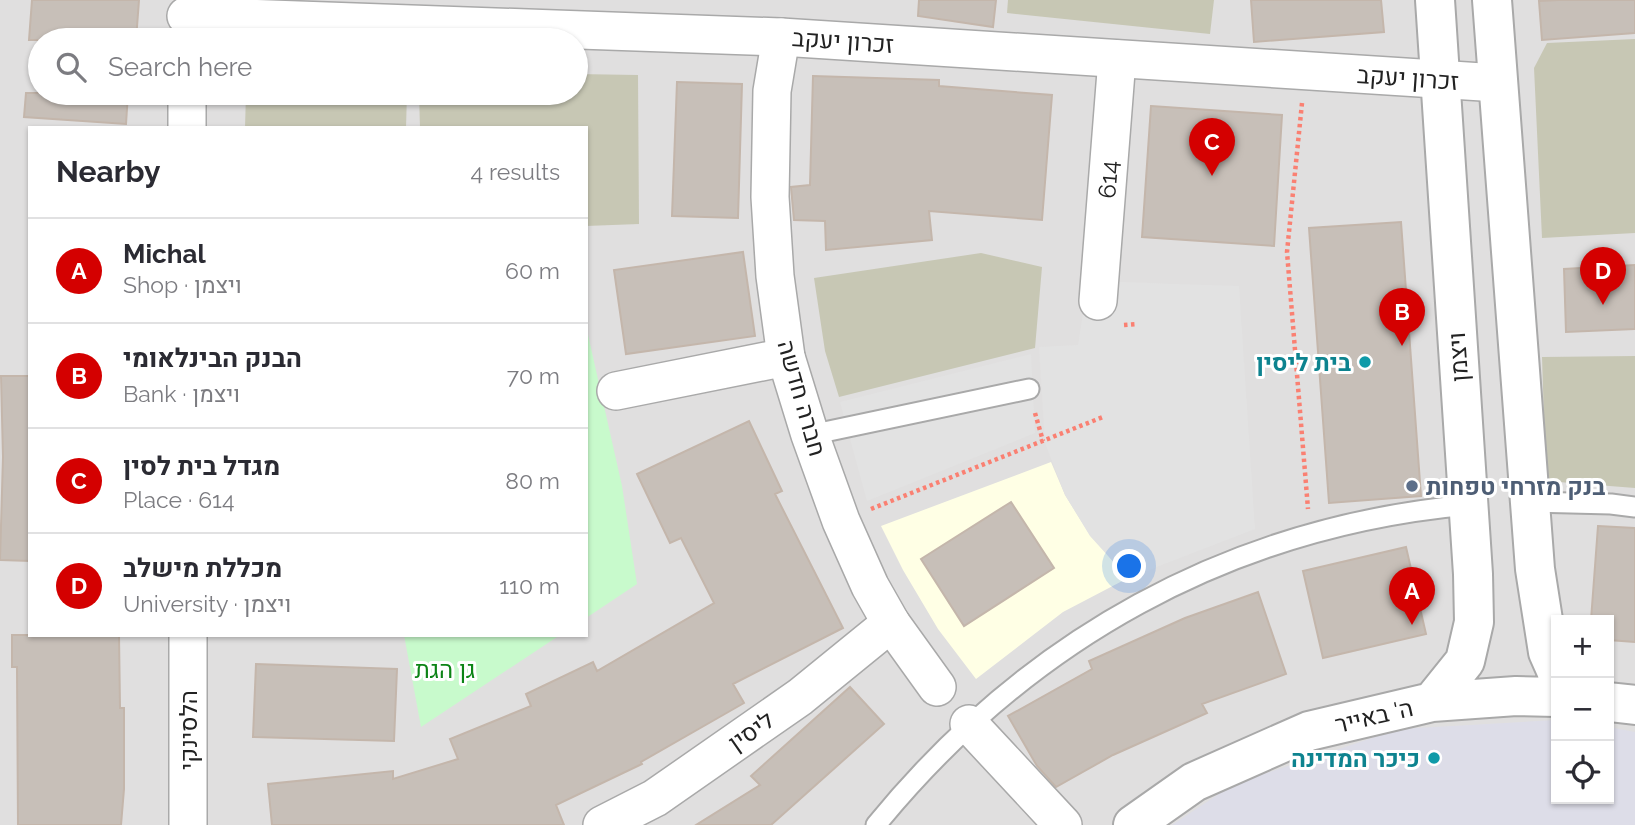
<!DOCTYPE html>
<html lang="en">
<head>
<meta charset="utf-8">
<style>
  body { margin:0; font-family:Raleway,Heebo,sans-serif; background:#f7f7f7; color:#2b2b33 }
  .controls { position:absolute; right:21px; bottom:21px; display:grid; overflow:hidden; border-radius:0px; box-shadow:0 2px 5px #0004 }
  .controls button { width:63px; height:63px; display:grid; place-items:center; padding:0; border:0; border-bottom:2px solid #e1e1e2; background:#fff; color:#2b2b33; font:35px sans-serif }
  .you { position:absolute; left:1130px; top:567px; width:24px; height:24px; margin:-18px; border:5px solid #fff; border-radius:50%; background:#1a73e8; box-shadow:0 0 0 10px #1a73e833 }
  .badge { display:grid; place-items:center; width:46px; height:46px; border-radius:50%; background:#d40000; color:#fff; font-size:23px; font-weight:700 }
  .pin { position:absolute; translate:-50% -58px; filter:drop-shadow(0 2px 4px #0008) }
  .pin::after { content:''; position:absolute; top:37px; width:24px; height:21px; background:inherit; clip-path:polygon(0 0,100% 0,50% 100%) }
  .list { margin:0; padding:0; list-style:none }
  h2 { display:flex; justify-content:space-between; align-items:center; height:91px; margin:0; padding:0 28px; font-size:30px }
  h2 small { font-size:23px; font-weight:400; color:#7c7c81 }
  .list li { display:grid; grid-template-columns:46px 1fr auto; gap:21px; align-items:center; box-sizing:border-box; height:105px; padding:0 28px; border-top:2px solid #e1e1e2 }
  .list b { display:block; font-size:26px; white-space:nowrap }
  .list p { margin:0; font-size:23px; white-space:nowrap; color:#7c7c81 }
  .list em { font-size:23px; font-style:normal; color:#7c7c81 }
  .icon { flex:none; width:38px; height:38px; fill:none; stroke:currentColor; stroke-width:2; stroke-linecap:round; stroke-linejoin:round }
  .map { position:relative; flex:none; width:1635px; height:825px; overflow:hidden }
  .search { position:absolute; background:#fff; box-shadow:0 2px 5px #0004; left:28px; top:28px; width:560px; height:77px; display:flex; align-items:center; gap:18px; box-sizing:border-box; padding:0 24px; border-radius:38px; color:#7c7c81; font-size:26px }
  .panel { position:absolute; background:#fff; box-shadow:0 2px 5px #0004; left:28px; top:126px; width:560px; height:511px; border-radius:0px }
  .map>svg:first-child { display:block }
  .residential { fill:#e0dfdf; fill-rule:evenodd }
  .education { fill:#ffffe5 }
  .construction { fill:#c7c7b4 }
  .park { fill:#c8facc }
  .parking { fill:#e2e2e2 }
  .plaza { fill:#dddde8 }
  .building { fill:#c7bfb8; stroke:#c4b6ab; stroke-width:2 }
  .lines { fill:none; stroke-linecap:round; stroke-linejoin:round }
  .service-casing { stroke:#a9a9a9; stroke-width:23 }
  .minor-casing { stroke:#a9a9a9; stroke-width:40 }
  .tertiary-casing { stroke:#a9a9a9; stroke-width:42 }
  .path { stroke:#fa8072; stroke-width:4.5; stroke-dasharray:3.5 3.5; stroke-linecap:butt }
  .service { stroke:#fff; stroke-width:19 }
  .minor { stroke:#fff; stroke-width:37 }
  .tertiary { stroke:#fff; stroke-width:38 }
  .culture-dot { fill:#0f9aa8; stroke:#fff; stroke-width:2.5 }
  .service-dot { fill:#5c6f8a; stroke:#fff; stroke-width:2.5 }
  .labels { text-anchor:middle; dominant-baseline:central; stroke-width:6; stroke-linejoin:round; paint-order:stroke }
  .street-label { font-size:24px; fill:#222; stroke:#fff }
  .culture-label { font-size:24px; font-weight:bold; fill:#0d838f; stroke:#fff; text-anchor:end }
  .service-label { font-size:24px; font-weight:bold; fill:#4e5e75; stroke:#fff; text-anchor:start }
  .park-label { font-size:24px; fill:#0c8416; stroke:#fff }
</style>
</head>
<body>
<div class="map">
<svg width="1635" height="825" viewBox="0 0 1635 825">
  <rect width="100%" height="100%" fill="#f2efe9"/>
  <!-- residential -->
  <path class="residential" d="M 0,0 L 1635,0 L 1635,825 L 0,825 ZM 40,40 L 576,40 L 576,93 L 40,93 ZM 30,128 L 586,128 L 586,635 L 30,635 ZM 1556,620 L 1609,620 L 1609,799 L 1556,799 Z"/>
  <!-- education -->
  <path class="education" d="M 1051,462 L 1065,495 L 1090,535 L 1128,578 L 1063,612 L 976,679 L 938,629 L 903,570 L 881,526 Z"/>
  <!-- construction -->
  <path class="construction" d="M 1008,0 L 1214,0 L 1210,34 L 1007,13 Z
    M 1635,39 L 1635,233 L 1542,238 L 1534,68 L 1547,43 Z
    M 576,74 L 638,75 L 639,224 L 586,226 L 586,128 L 420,128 L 419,93 L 576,93 Z
    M 246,93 L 407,93 L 406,128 L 245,128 Z
    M 981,253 L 1042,267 L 1035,348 L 839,397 L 825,351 L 814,278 Z
    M 1635,356 L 1635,488 L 1546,481 L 1542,357 Z"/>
  <!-- park -->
  <path class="park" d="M 586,326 L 622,486 L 637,584 L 586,618 Z
    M 404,635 L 560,635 L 421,727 Z"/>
  <!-- parking -->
  <path class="parking" d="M 1088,281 L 1239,286 L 1255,529 L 1128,578 L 1090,536 L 1065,495 L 1045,443 L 1039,347 L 1078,345 Z
    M 1031,354 L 1035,433 L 867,501 L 840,402 Z"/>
  <!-- plaza -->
  <path class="plaza" d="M 1556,720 L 1556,799 L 1609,799 L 1609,727 L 1635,732 L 1635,825 L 1172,825 L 1234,784 L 1399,729 Z"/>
  <!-- building -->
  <path class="building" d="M 32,0 L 139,0 L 136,40 L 29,40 Z
    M 919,0 L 996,0 L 993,27 L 918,16 Z
    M 1251,0 L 1381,0 L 1384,32 L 1254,42 Z
    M 1559,0 L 1635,0 L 1635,33 L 1542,40 L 1539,1 Z
    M 813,76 L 939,80 L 939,86 L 1052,95 L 1042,220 L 929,211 L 932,240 L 826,250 L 825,221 L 794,220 L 791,187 L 810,185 Z
    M 677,82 L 742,84 L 738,218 L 672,216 Z
    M 26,93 L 128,93 L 126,124 L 24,117 Z
    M 1151,106 L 1282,115 L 1274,246 L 1142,237 Z
    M 1401,222 L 1421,496 L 1329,503 L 1309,228 Z
    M 743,252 L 755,336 L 626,354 L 614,270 Z
    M 1635,265 L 1635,329 L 1566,332 L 1564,269 Z
    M 1,376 L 30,376 L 30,561 L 0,560 L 3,457 Z
    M 749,421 L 782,491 L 775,494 L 843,628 L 733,684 L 744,703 L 641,762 L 642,764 L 556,805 L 564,825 L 272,825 L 268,784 L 393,771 L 393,779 L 458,759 L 450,739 L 531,706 L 526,694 L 593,662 L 597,671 L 714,603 L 681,538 L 670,543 L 637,474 Z
    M 1011,502 L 1054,568 L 964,626 L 921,559 Z
    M 1598,526 L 1635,528 L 1635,642 L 1609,640 L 1609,620 L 1591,620 Z
    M 1406,547 L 1426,634 L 1323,658 L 1303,571 Z
    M 1258,592 L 1286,674 L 1202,704 L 1207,713 L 1113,755 L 1056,787 L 1037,766 L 1008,716 L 1092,669 L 1089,661 L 1185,618 Z
    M 12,635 L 119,635 L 120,708 L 124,708 L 124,789 L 121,825 L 18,825 L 17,667 L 12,667 Z
    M 256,664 L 397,669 L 394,741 L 253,737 Z
    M 850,687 L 884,724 L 771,825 L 696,825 L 760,785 L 751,776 Z"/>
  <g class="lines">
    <!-- service casing -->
    <g class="service-casing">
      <path id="service" d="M 810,435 L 1029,389
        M 1530,502 L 1611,504 L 1635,507
        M 876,825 C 1027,640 1229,527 1468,505"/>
    </g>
    <!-- minor casing -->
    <g class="minor-casing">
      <g id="minor">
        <path d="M 186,16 L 781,37 L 1498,83"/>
        <path d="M 781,37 L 772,91 L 770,197 L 775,276 L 786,357 L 810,435 L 841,521 L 870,586 L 891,623 L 937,687"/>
        <path d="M 187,93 L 187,128"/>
        <path id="s1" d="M 1098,301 L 1117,59"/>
        <path d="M 616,391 L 786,357"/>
        <path d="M 188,635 L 188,825"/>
        <path d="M 969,724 L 1063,825"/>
        <path d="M 602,825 L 655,798 L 800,697 L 891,623"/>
      </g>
    </g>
    <!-- tertiary casing -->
    <g class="tertiary-casing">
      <path id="tertiary" d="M 1492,0 L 1535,569 L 1548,652 L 1556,670
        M 1432,702 L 1465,661 L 1474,622 L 1473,574 L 1435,0
        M 1609,702 L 1635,705
        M 1133,825 L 1194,782 L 1309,731 L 1432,702 L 1516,696 L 1556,697"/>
    </g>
    <!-- path -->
    <path class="path" d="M 1302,103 L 1287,252 L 1308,509
      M 1124,325 L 1137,324
      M 1035,413 L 1043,441
      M 871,509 L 1103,417"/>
    <!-- service -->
    <use href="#service" class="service"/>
    <!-- minor -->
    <use href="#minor" class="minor"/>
    <!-- tertiary -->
    <use href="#tertiary" class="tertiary"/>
  </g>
  <!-- markers -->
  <g class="culture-dot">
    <circle cx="1365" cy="362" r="7"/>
    <circle cx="1434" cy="758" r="7"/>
  </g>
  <circle class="service-dot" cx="1412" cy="486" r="7"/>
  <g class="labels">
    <!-- street labels -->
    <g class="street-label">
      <text transform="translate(843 41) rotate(4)">זכרון יעקב</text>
      <text transform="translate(1408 78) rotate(4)">זכרון יעקב</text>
      <text stroke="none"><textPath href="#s1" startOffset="122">614</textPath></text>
      <text transform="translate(1458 357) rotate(-94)">ויצמן</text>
      <text transform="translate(802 398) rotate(74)">חברה חדשה</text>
      <text transform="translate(1374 716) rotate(-13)">ה' באייר</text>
      <text transform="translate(188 730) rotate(-90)">הלסינקי</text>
      <text transform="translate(751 731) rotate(-35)">ליסין</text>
    </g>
    <!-- culture labels -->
    <g class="culture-label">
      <text x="1351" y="362">בית ליסין</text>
      <text x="1420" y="758">כיכר המדינה</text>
    </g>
    <!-- service labels -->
    <g class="service-label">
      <text x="1426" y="486">בנק מזרחי טפחות</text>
    </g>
    <!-- park labels -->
    <g class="park-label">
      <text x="445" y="669">גן הגת</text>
    </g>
  </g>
</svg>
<div class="controls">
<button>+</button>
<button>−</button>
<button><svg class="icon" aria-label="locate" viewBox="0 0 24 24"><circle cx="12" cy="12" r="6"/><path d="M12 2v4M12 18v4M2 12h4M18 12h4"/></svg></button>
</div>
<div class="you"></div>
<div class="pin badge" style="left:1412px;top:625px">A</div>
<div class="pin badge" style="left:1402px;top:346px">B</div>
<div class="pin badge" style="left:1212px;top:176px">C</div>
<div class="pin badge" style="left:1603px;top:305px">D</div>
<div class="search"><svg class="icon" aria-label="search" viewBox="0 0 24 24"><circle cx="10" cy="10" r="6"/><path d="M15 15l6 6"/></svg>Search here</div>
<section class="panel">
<h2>Nearby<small>4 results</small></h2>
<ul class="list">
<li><span class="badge">A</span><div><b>Michal</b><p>Shop · ויצמן</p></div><em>60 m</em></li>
<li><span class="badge">B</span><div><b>הבנק הבינלאומי</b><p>Bank · ויצמן</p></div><em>70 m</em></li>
<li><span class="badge">C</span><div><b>מגדל בית לסין</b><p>Place · 614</p></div><em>80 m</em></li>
<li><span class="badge">D</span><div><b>מכללת מישלב</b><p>University · ויצמן</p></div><em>110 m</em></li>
</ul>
</section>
</div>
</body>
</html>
